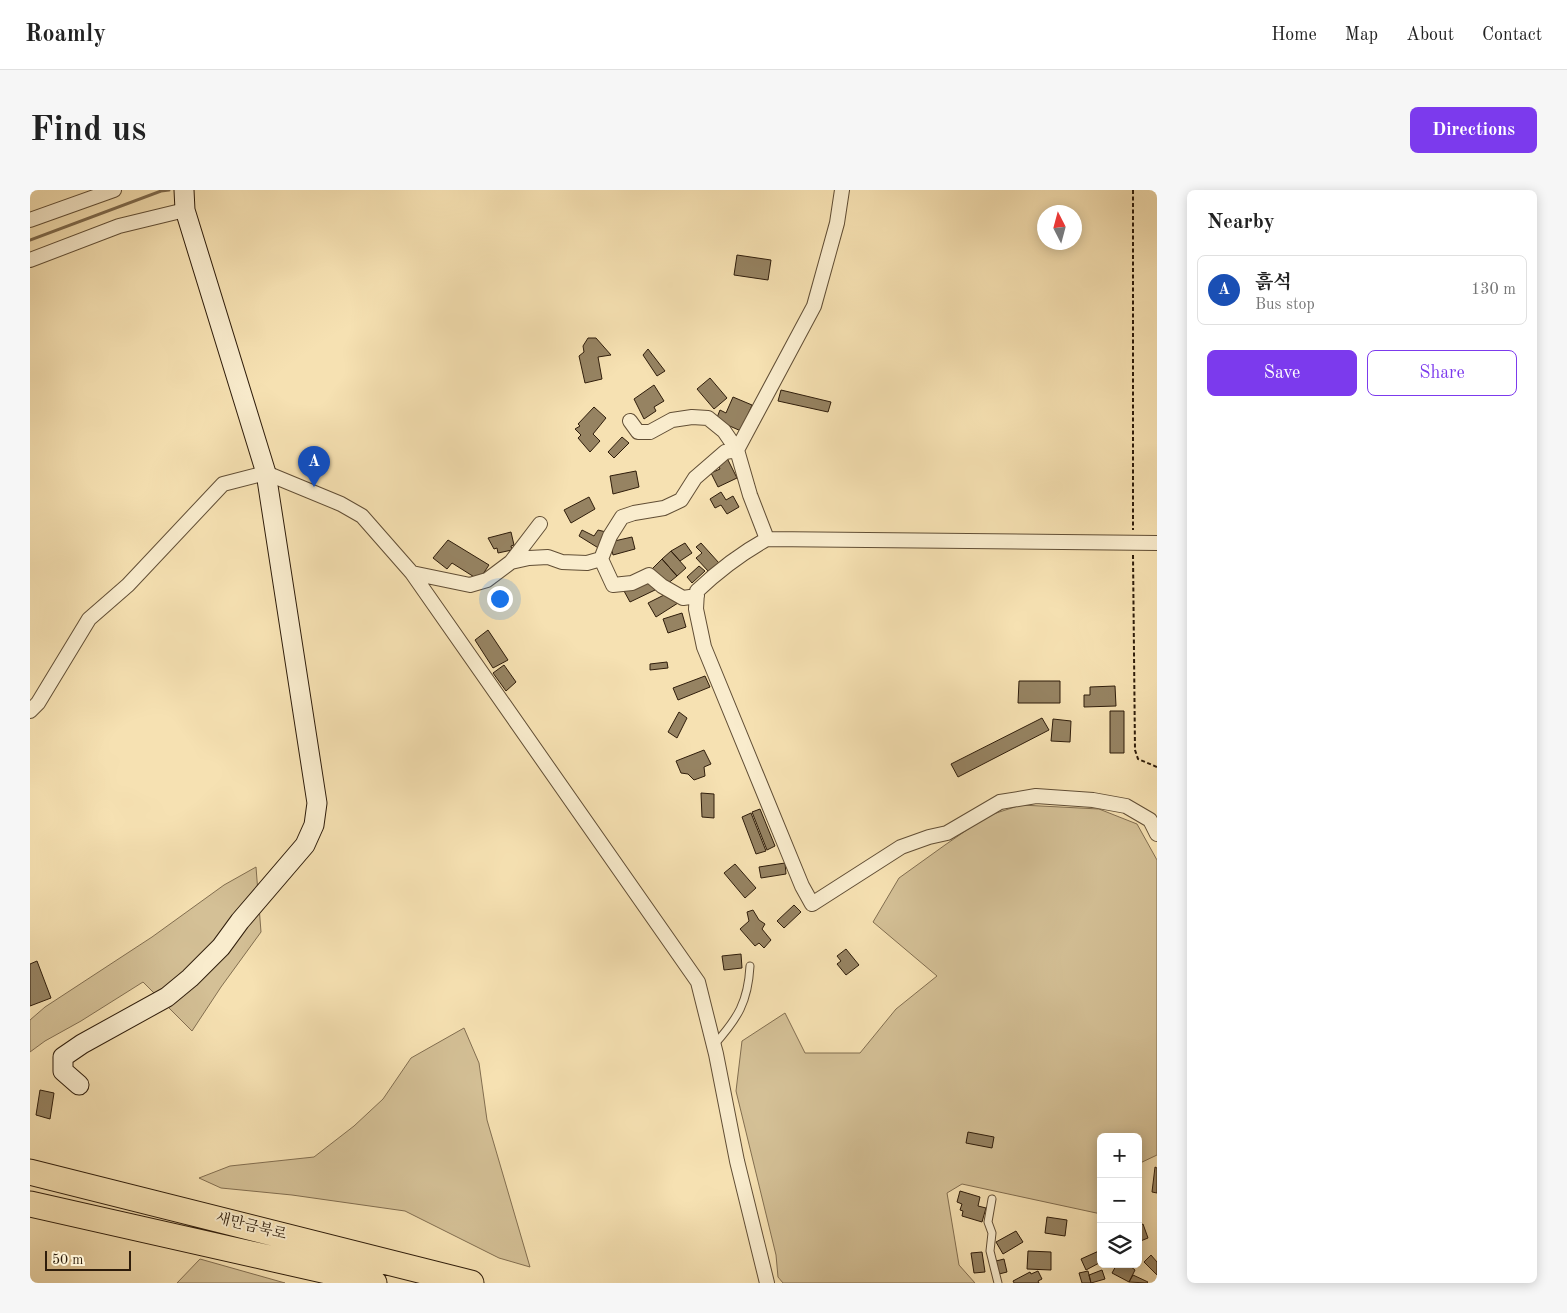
<!DOCTYPE html>
<html lang="en">
<head>
<meta charset="utf-8">
<style>
  body { margin:0; font-family:"Old Standard TT","Noto Serif KR",serif; background:#f6f6f6; color:#222 }
  .controls { position:absolute; right:15px; bottom:15px; display:grid; overflow:hidden; border-radius:8px; box-shadow:0 2px 12px #0003 }
  .controls button { width:45px; height:45px; display:grid; place-items:center; padding:0; border:0; border-bottom:1px solid #e0e0e0; background:#fff; color:#222; font:25px sans-serif }
  .compass { position:absolute; left:1007px; top:15px; width:45px; height:45px; border-radius:50%; background:#fff; box-shadow:0 2px 12px #0003; rotate:354deg }
  .scale { position:absolute; left:15px; bottom:12px; width:86px; box-sizing:border-box; padding-left:5px; border:2px solid #2f1d0b; border-top:0; font-size:14px; line-height:18px; white-space:nowrap; color:#2f1d0b; -webkit-text-stroke:4px #f9eccd; paint-order:stroke }
  .you { position:absolute; left:469px; top:408px; width:18px; height:18px; margin:-12px; border:4px solid #fff; border-radius:50%; background:#1a73e8; box-shadow:0 0 0 8px #1a73e833 }
  .badge { display:grid; place-items:center; width:32px; height:32px; border-radius:50%; background:#7c3aed; color:#fff; font-size:16px; font-weight:700 }
  .pin { position:absolute; translate:-50% -41px; filter:drop-shadow(0 1px 2px #0008) }
  .pin::after { content:''; position:absolute; top:26px; width:18px; height:15px; background:inherit; clip-path:polygon(0 0,100% 0,50% 100%) }
  .list { margin:0; padding:0; list-style:none }
  h2 { display:flex; justify-content:space-between; align-items:center; height:65px; margin:0; padding:0 20px; font-size:21px }
  h2 small { font-size:16px; font-weight:400; color:#767676 }
  .list li { display:grid; grid-template-columns:32px 1fr auto; gap:15px; align-items:center; box-sizing:border-box; height:70px; margin:0 10px 10px; padding:0 10px; border:1px solid #e0e0e0; border-radius:8px }
  .list b { display:block; font-size:19px; white-space:nowrap }
  .list p { margin:0; font-size:16px; white-space:nowrap; color:#767676 }
  .list em { font-size:16px; font-style:normal; color:#767676 }
  .actions { display:flex; gap:10px; padding:15px 20px }
  .actions a { flex:1; padding:11px 0; border:1px solid #7c3aed; border-radius:8px; text-align:center; font-size:18px; color:#7c3aed }
  .actions .main { background:#7c3aed; color:#fff }
  .icon { flex:none; width:28px; height:28px; fill:none; stroke:currentColor; stroke-width:2; stroke-linecap:round; stroke-linejoin:round }
  .map { position:relative; flex:none; width:1127px; height:1093px; overflow:hidden; border-radius:8px }
  header { display:flex; align-items:center; gap:30px; box-sizing:border-box; height:70px; padding:0 25px; background:#fff; border-bottom:1px solid #e0e0e0 }
  header strong { font-size:24px }
  nav { display:flex; gap:28px; margin-inline-start:auto; font-size:18px }
  .intro { display:flex; align-items:center; justify-content:space-between; box-sizing:border-box; height:120px; padding:0 30px }
  h1 { margin:0; font-size:35px }
  .button { padding:12px 22px; border-radius:8px; background:#7c3aed; color:#fff; font-size:18px; font-weight:700 }
  main { display:flex; gap:30px; padding:0 30px }
  aside { flex:1; background:#fff; border-radius:8px; box-shadow:0 2px 12px #0003 }
  .map>svg:first-child { display:block }
  .green { fill:#d4c096; stroke:#826e50 }
  .lines { fill:none; stroke-linecap:round; stroke-linejoin:round }
  .stream { stroke:#7e6a4d; stroke-width:3 }
  .building { fill:#968362; stroke:#2f1d0b }
  .lane-casing { stroke:#614e35; stroke-width:9 }
  .street-casing { stroke:#614e35; stroke-width:16 }
  .secondary-casing { stroke:#2f1d0b; stroke-width:21 }
  .highway-casing { stroke:#2f1d0b; stroke-width:27 }
  .path { stroke:#2f1d0b; stroke-width:2; stroke-dasharray:4 2.5; stroke-linecap:butt }
  .lane { stroke:#f9eccd; stroke-width:7 }
  .street { stroke:#f9eccd; stroke-width:14 }
  .secondary { stroke:#f9eccd; stroke-width:19 }
  .highway { stroke:#f6e1b2; stroke-width:25 }
  .labels { text-anchor:middle; dominant-baseline:central; stroke-width:4; stroke-linejoin:round; paint-order:stroke }
  .street-label { font-size:15px; fill:#2f1d0b; stroke:#f9eccd }
</style>
</head>
<body>
<header>
<strong>Roamly</strong>
<nav><a>Home</a><a>Map</a><a>About</a><a>Contact</a></nav>
</header>
<div class="intro"><h1>Find us</h1><a class="button">Directions</a></div>
<main>
<div class="map">
<svg width="1127" height="1093" viewBox="0 0 1127 1093">
  <rect width="100%" height="100%" fill="#f6e1b2"/>
  <filter id="stains"><feTurbulence type="fractalNoise" baseFrequency=".004" numOctaves="4"/><feColorMatrix values="0 0 0 0 .2 0 0 0 0 .09 0 0 0 0 .02 0 0 0 .5 -.17"/></filter>
  <radialGradient id="worn" r=".72"><stop offset=".6" stop-color="#630" stop-opacity="0"/><stop offset="1" stop-color="#630" stop-opacity=".3"/></radialGradient>
  <!-- green -->
  <path class="green" d="M 991,615 L 1069,619 L 1107,634 L 1127,670 L 1127,965 L 1108,974 L 1108,947 L 1071,947 L 1071,1024 L 932,994 L 917,1003 L 929,1075 L 945,1093 L 753,1093 L 748,1087 L 746,1065 L 706,901 L 712,851 L 755,823 L 775,863 L 830,863 L 866,819 L 907,786 L 843,732 L 869,688 L 915,655 L 957,626 Z
    M 226,677 L 231,742 L 191,797 L 162,841 L 113,792 L 51,831 L 15,851 L 0,862 L 0,830 L 15,817 L 122,747 L 194,695 Z
    M 434,838 L 449,873 L 457,930 L 500,1077 L 469,1068 L 375,1021 L 262,1005 L 191,998 L 169,988 L 200,976 L 284,967 L 324,936 L 353,909 L 381,868 Z
    M 170,1069 L 255,1093 L 147,1093 Z"/>
  <g class="lines">
    <!-- stream -->
    <path class="stream" d="M 0,50 L 131,1 L 139,0"/>
  </g>
  <!-- building -->
  <path class="building" d="M 707,65 L 741,70 L 738,90 L 704,85 Z
    M 558,148 L 566,148 L 581,165 L 568,167 L 572,189 L 555,193 L 549,166 L 554,162 L 553,156 Z
    M 618,159 L 635,181 L 627,186 L 613,165 Z
    M 680,188 L 697,208 L 684,219 L 667,199 Z
    M 624,195 L 634,211 L 624,217 L 626,221 L 614,229 L 604,209 Z
    M 751,200 L 801,212 L 798,222 L 748,211 Z
    M 703,207 L 722,215 L 711,241 L 686,230 L 690,220 L 696,223 Z
    M 564,217 L 576,228 L 563,244 L 570,251 L 560,262 L 548,248 L 551,245 L 545,239 L 550,236 L 548,234 Z
    M 592,247 L 599,253 L 584,268 L 578,262 Z
    M 697,268 L 707,288 L 688,297 L 681,283 L 690,279 L 687,273 Z
    M 606,281 L 609,297 L 583,304 L 580,286 Z
    M 691,302 L 696,310 L 703,306 L 709,317 L 697,324 L 691,315 L 685,318 L 680,309 Z
    M 559,307 L 565,319 L 541,333 L 534,320 Z
    M 552,340 L 564,346 L 568,340 L 576,342 L 570,359 L 549,346 Z
    M 481,342 L 484,355 L 481,356 L 482,360 L 468,363 L 467,358 L 464,359 L 458,348 Z
    M 602,347 L 605,359 L 583,365 L 580,352 Z
    M 418,350 L 459,375 L 449,390 L 422,373 L 417,379 L 403,368 Z
    M 655,353 L 662,363 L 650,371 L 641,361 Z
    M 671,353 L 689,373 L 679,382 L 666,368 L 672,363 L 666,357 Z
    M 641,361 L 656,378 L 647,386 L 632,369 Z
    M 632,369 L 647,386 L 636,395 L 619,382 Z
    M 669,376 L 675,381 L 662,393 L 657,387 Z
    M 619,389 L 625,400 L 600,412 L 594,401 Z
    M 638,403 L 648,413 L 626,427 L 618,413 Z
    M 652,423 L 656,437 L 638,443 L 633,429 Z
    M 458,440 L 478,470 L 463,478 L 445,450 Z
    M 637,472 L 638,478 L 620,480 L 620,474 Z
    M 474,475 L 486,492 L 476,501 L 463,483 Z
    M 675,486 L 680,497 L 648,510 L 643,498 Z
    M 989,491 L 1030,491 L 1030,513 L 988,513 Z
    M 1085,496 L 1086,516 L 1054,517 L 1054,505 L 1060,505 L 1060,497 Z
    M 1080,521 L 1094,521 L 1094,563 L 1080,563 Z
    M 649,522 L 657,528 L 647,548 L 638,542 Z
    M 1012,528 L 1019,540 L 928,587 L 921,574 Z
    M 1023,529 L 1041,531 L 1040,552 L 1021,551 Z
    M 674,560 L 681,574 L 674,577 L 675,586 L 664,590 L 658,584 L 651,583 L 646,571 Z
    M 671,603 L 684,604 L 684,628 L 672,627 Z
    M 730,619 L 745,656 L 737,660 L 722,622 Z
    M 721,623 L 736,661 L 726,664 L 712,627 Z
    M 755,673 L 756,684 L 731,688 L 729,677 Z
    M 705,674 L 726,698 L 715,708 L 694,683 Z
    M 764,715 L 771,722 L 754,738 L 747,731 Z
    M 723,720 L 729,730 L 735,734 L 732,739 L 741,750 L 734,758 L 729,753 L 725,756 L 710,739 L 719,731 L 717,722 Z
    M 816,759 L 829,775 L 816,785 L 807,774 L 811,771 L 807,766 Z
    M 711,764 L 712,778 L 694,780 L 692,766 Z
    M 7,771 L 21,808 L 0,816 L 0,774 Z
    M 10,900 L 24,903 L 20,929 L 6,925 Z
    M 938,942 L 964,947 L 962,958 L 936,953 Z
    M 1125,977 L 1127,978 L 1127,1003 L 1122,1002 Z
    M 930,1001 L 950,1007 L 948,1016 L 956,1018 L 952,1032 L 932,1026 L 933,1021 L 930,1020 L 932,1014 L 927,1012 Z
    M 1017,1027 L 1037,1030 L 1035,1046 L 1015,1043 Z
    M 1113,1034 L 1118,1048 L 1108,1052 L 1108,1036 Z
    M 986,1041 L 993,1052 L 973,1064 L 966,1052 Z
    M 1071,1060 L 1071,1072 L 1056,1080 L 1051,1069 Z
    M 998,1061 L 1021,1062 L 1021,1080 L 997,1079 Z
    M 952,1062 L 955,1082 L 944,1083 L 941,1063 Z
    M 1121,1065 L 1127,1072 L 1127,1085 L 1114,1072 Z
    M 974,1069 L 977,1082 L 969,1084 L 966,1071 Z
    M 1087,1074 L 1100,1076 L 1105,1080 L 1099,1092 L 1082,1083 Z
    M 1072,1080 L 1075,1089 L 1061,1093 L 1059,1085 Z
    M 1008,1081 L 1012,1089 L 1008,1091 L 1009,1093 L 984,1093 L 983,1091 L 1000,1082 L 1001,1084 Z
    M 1058,1081 L 1061,1093 L 1052,1093 L 1049,1083 Z
    M 1103,1085 L 1118,1092 L 1117,1093 L 1099,1092 Z"/>
  <g class="lines">
    <!-- lane casing -->
    <g class="lane-casing">
      <path id="lane" d="M 684,855 C 708,828 718,812 720,776
        M 962,1009 L 958,1032 L 962,1043 L 960,1061 L 968,1093"/>
    </g>
    <!-- street casing -->
    <g class="street-casing">
      <path id="street" d="M 0,30 L 84,0
        M 0,70 L 89,36 L 155,20
        M 600,231 L 608,242 L 620,242 L 642,230 L 662,227 L 678,228 L 694,241 L 707,260 L 720,305 L 737,349 C 710,364 689,380 667,401 L 666,419 L 674,457 L 772,696 L 782,714 L 871,657 L 899,647 L 917,643 L 970,612 L 1006,606 L 1063,610 L 1096,616 L 1120,630 L 1127,644
        M 737,349 L 1127,353
        M 571,369 L 583,395 L 602,393 L 619,385 L 632,396 L 653,408 L 667,406
        M 481,372 L 499,368 L 518,367 L 532,372 L 557,373 L 571,369 L 580,346 L 592,327 L 604,323 L 634,318 L 651,310 L 665,288 L 695,262 L 707,260 L 784,116 L 807,33 L 812,0
        M 382,383 L 440,395 L 457,390 L 481,372 L 510,334
        M 0,521 L 8,513 L 59,429 L 98,395 L 193,294 L 236,283 L 311,314 L 332,326 L 382,383 L 668,792 L 686,864 L 707,971 L 737,1093"/>
    </g>
    <!-- secondary casing -->
    <g class="secondary-casing">
      <path id="secondary" d="M 49,895 L 33,881 L 33,867 L 52,854 L 137,807 L 160,788 L 191,757 L 210,731 L 275,655 L 284,635 L 287,613 L 236,283 L 155,20 L 154,0"/>
    </g>
    <!-- highway casing -->
    <g class="highway-casing">
      <path id="highway" d="M 0,982 L 441,1093
        M 0,1014 L 297,1081 L 344,1093"/>
    </g>
    <!-- path -->
    <path class="path" d="M 1103,0 L 1103,340
      M 1103,365 L 1105,560 L 1108,569 L 1127,577"/>
    <!-- lane -->
    <use href="#lane" class="lane"/>
    <!-- street -->
    <use href="#street" class="street"/>
    <!-- secondary -->
    <use href="#secondary" class="secondary"/>
    <!-- highway -->
    <use href="#highway" class="highway"/>
  </g>
  <g class="labels">
    <!-- street labels -->
    <g class="street-label">
      <text transform="translate(221 1037) rotate(14)">새만금북로</text>
    </g>
  </g>
  <rect width="100%" height="100%" filter="url(#stains)"/>
  <rect width="100%" height="100%" fill="url(#worn)"/>
</svg>
<div class="controls">
<button>+</button>
<button>−</button>
<button><svg class="icon" aria-label="layers" viewBox="0 0 24 24"><path d="M12 4l9 5-9 5-9-5zM3 14l9 5 9-5"/></svg></button>
</div>
<svg class="compass" viewBox="-18 -18 36 36"><path d="M0-13l5 13h-10z" fill="#e53935"/><path d="M0 13l5-13h-10z" fill="#767676"/></svg>
<div class="scale">50 m</div>
<div class="you"></div>
<div class="pin badge" style="left:284px;top:297px;background:#1a4fb4">A</div>
</div>
<aside>
<h2>Nearby<small></small></h2>
<ul class="list">
<li><span class="badge" style="background:#1a4fb4">A</span><div><b>흙석</b><p>Bus stop</p></div><em>130 m</em></li>
</ul>
<div class="actions"><a class="main">Save</a><a>Share</a></div>
</aside>
</main>
</body>
</html>
